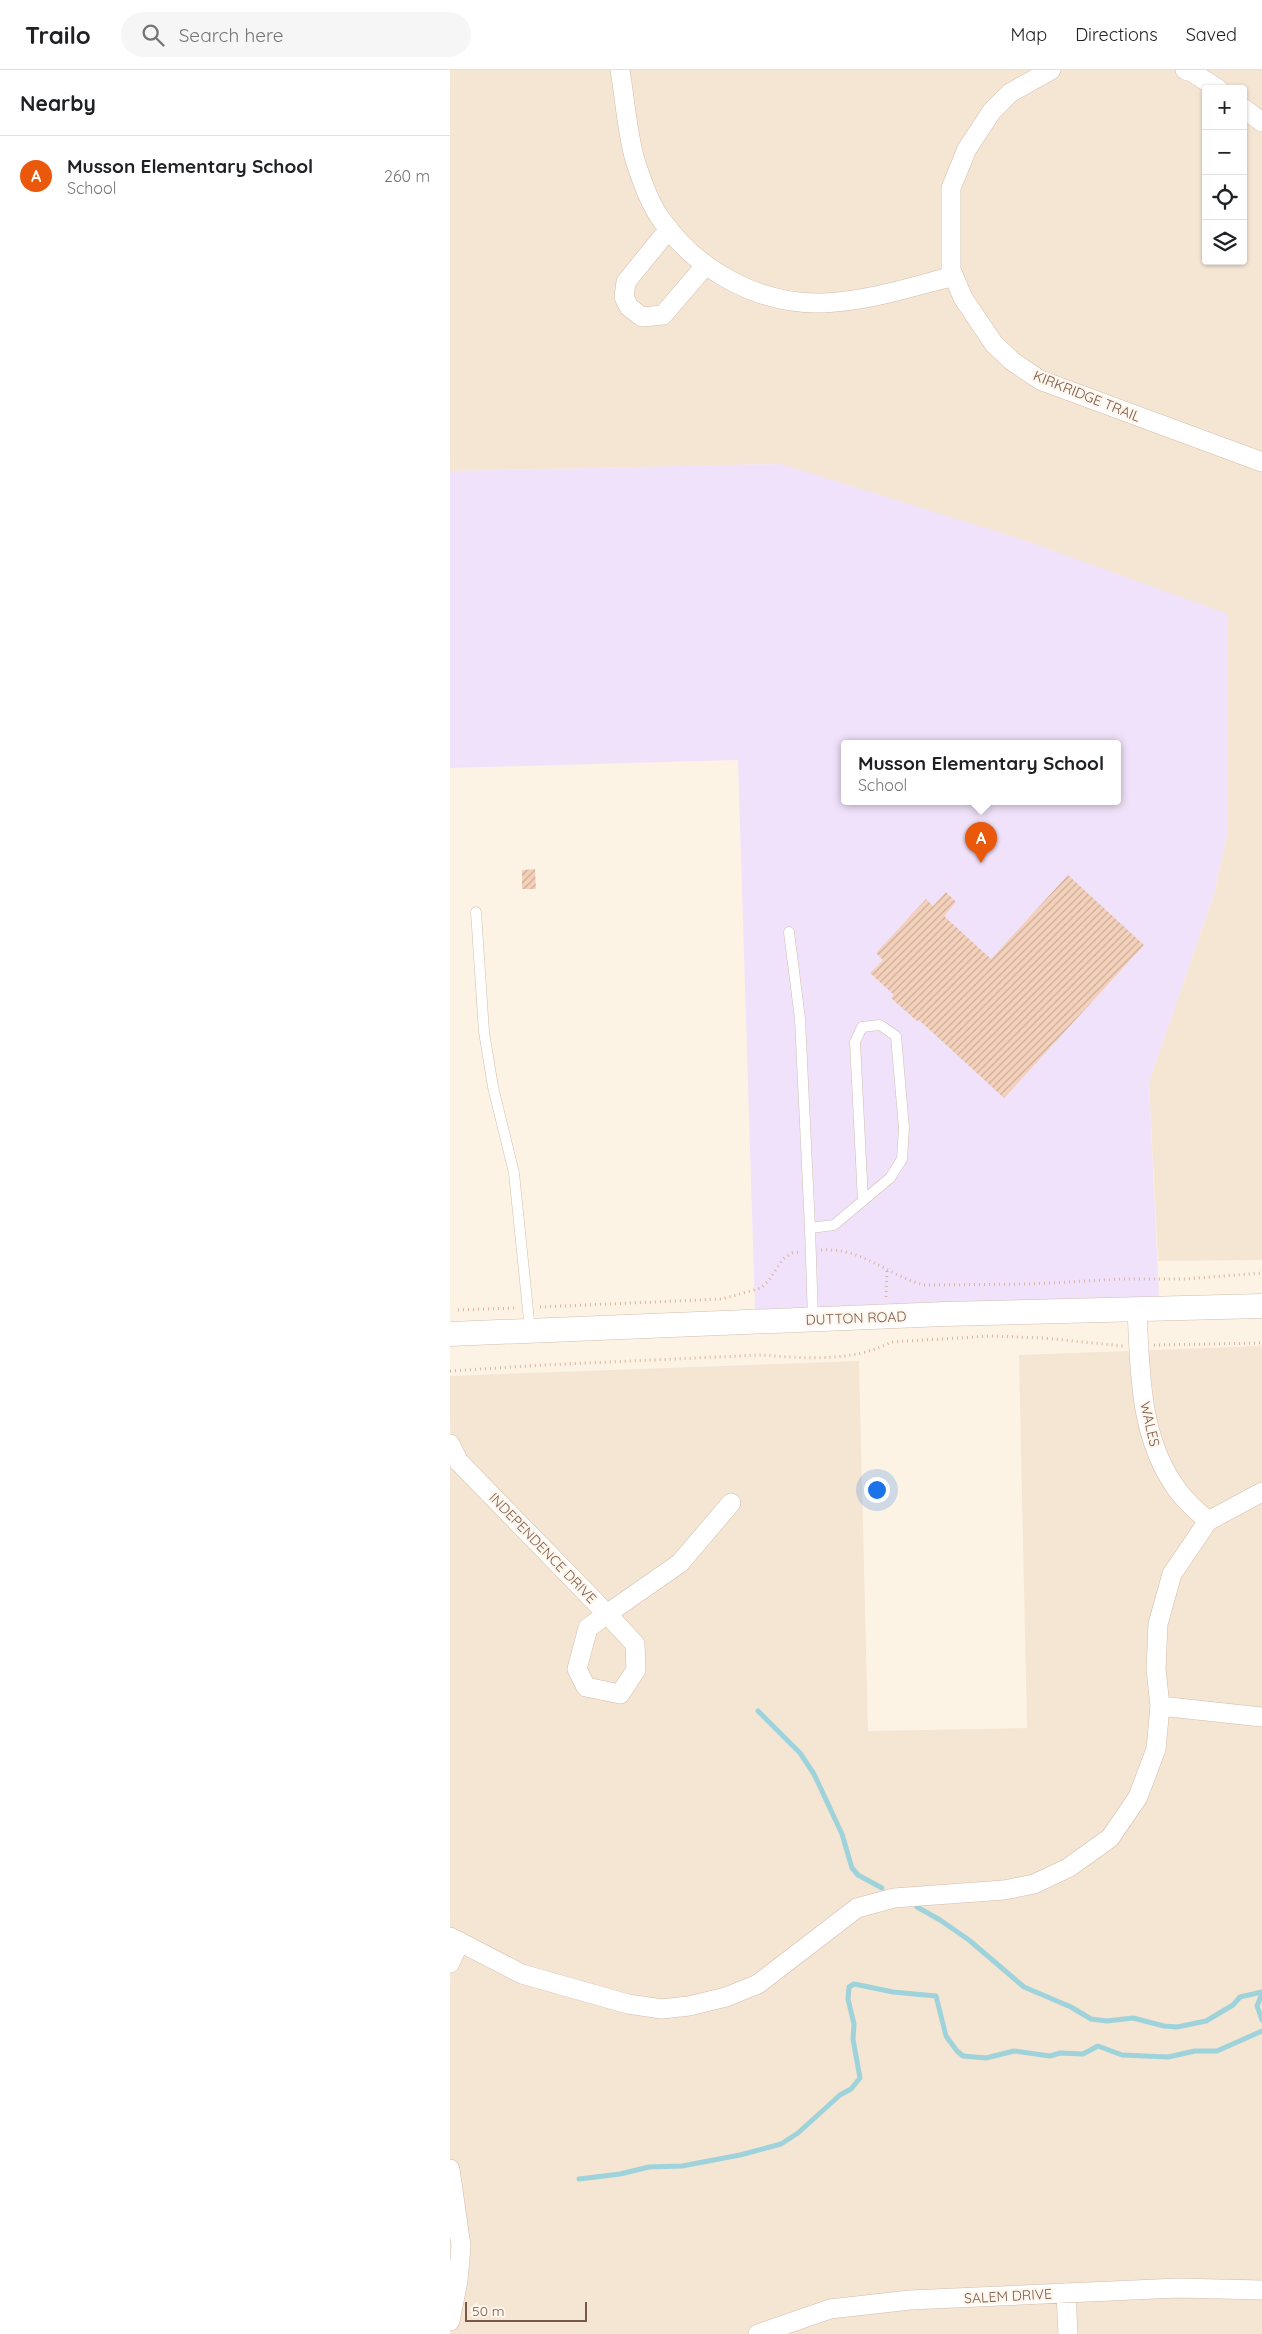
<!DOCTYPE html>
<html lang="en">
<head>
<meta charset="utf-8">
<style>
  body { margin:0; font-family:Quicksand,sans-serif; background:#f6f6f6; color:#202124 }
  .controls { position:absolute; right:15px; top:15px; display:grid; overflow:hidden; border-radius:5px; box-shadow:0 1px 4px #0004 }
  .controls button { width:45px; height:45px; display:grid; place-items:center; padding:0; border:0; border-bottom:1px solid #e0e0e0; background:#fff; color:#202124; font:25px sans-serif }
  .scale { position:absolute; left:15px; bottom:12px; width:122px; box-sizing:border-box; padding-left:5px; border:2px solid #785849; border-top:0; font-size:14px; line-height:18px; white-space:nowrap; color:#785849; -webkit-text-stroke:4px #fff7ed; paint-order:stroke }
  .you { position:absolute; left:426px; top:1419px; width:18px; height:18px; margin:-12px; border:4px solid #fff; border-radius:50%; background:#1a73e8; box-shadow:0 0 0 8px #1a73e833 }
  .badge { display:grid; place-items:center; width:32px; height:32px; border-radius:50%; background:#ea580c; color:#fff; font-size:16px; font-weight:700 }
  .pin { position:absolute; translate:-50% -41px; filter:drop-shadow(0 1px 2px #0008) }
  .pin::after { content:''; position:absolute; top:26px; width:18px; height:15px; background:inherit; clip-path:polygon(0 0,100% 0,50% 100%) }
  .popup { position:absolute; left:391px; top:670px; width:280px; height:65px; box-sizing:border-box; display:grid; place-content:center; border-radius:5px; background:#fff; filter:drop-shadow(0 1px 4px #0005); font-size:16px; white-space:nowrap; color:#757577 }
  .popup b { font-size:19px; color:#202124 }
  .popup::after { content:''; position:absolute; left:50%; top:100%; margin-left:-10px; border:10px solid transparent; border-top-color:#fff }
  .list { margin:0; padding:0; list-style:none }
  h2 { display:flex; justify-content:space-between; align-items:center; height:65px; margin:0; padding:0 20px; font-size:21px }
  h2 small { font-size:16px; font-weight:400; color:#757577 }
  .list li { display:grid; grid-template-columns:32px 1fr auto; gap:15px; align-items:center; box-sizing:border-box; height:80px; padding:0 20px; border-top:1px solid #e0e0e0 }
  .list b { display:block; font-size:19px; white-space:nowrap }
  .list p { margin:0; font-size:16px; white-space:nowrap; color:#757577 }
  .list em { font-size:16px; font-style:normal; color:#757577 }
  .icon { flex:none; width:28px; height:28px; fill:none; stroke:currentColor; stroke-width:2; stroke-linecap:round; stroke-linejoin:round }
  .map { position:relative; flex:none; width:812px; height:2264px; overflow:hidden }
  header { display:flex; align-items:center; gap:30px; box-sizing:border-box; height:70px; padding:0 25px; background:#fff; border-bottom:1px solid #e0e0e0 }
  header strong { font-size:24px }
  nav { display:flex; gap:28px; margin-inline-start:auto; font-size:18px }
  .search { width:350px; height:45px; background:#f6f6f6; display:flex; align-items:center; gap:12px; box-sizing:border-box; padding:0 18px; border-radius:28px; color:#757577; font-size:19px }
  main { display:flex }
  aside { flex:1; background:#fff }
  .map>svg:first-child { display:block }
  .residential { fill:#f5e5d3; fill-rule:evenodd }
  .education { fill:#f0e2fa; fill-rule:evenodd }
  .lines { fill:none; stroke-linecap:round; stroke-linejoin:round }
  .stream { stroke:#9ed3db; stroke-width:5 }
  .building { fill:url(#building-hatch) }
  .service-casing { stroke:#d2bdad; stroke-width:11 }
  .minor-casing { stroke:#d2bdad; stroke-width:20 }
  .tertiary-casing { stroke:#d2bdad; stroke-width:25 }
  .path { stroke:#d9b49e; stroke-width:3; stroke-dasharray:1 4; stroke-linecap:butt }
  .service { stroke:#fff; stroke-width:10 }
  .minor { stroke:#fff; stroke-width:19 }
  .tertiary { stroke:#fff; stroke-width:24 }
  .labels { text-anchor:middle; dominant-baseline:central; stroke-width:4.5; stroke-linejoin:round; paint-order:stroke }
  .street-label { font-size:14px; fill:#785849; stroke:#fff7ed }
</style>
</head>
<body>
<header>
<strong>Trailo</strong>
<div class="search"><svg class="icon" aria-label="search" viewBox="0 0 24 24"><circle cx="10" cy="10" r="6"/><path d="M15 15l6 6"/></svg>Search here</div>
<nav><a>Map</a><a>Directions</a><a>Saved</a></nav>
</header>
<main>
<aside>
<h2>Nearby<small></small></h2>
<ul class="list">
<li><span class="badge">A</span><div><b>Musson Elementary School</b><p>School</p></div><em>260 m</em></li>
</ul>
</aside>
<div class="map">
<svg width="812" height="2264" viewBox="0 0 812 2264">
  <defs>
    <pattern id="building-hatch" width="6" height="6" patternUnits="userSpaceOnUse" patternTransform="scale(1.25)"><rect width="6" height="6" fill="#f4d1bb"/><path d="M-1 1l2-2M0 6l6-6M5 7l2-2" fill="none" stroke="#caac9a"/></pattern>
  </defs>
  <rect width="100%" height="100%" fill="#fdf3e5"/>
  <!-- residential -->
  <path class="residential" d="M 0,0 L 812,0 L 812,1190 L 708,1191 L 699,1012 L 764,824 L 778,761 L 331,394 L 0,401 ZM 756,19 L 793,19 L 793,191 L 756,191 Z
    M 812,1276 L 812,2264 L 0,2264 L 0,1306 L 409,1291 L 418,1661 L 577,1658 L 569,1285 Z"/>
  <!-- education -->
  <path class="education" d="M 331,394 L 571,469 L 778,544 L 778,761 L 764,824 L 699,1012 L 709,1227 L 305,1240 L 288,690 L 0,698 L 0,401 ZM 395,674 L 667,674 L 667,732 L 395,732 Z"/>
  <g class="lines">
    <!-- stream -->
    <path class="stream" d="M 308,1641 L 350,1683 L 364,1704 L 392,1764 L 402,1798 L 408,1805 L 432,1818
      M 467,1837 L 490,1850 L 519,1870 L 574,1917 L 621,1937 L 641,1949 L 657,1951 L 683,1948 L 714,1956 L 727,1957 L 756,1951 L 783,1935 L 790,1927 L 812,1922
      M 812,1924 L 807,1936 L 812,1950
      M 129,2109 L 170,2104 L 199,2097 L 232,2096 L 290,2085 L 331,2074 L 348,2063 L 390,2025 L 401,2019 L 410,2008 L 403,1969 L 404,1954 L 398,1929 L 399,1917 L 404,1914 L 443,1922 L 486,1926 L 496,1966 L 507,1981 L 513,1986 L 536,1988 L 564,1981 L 600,1986 L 610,1983 L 633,1984 L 648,1976 L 672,1985 L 718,1987 L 745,1981 L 767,1981 L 812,1961"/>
  </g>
  <!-- building -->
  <path class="building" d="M 85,799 L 86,819 L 72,819 L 72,800 Z
    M 618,805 L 694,875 L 554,1028 L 469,950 L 467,951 L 441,928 L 444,925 L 420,903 L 433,890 L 426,883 L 476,829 L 483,836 L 496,822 L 506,832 L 494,846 L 541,889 Z"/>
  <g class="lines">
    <!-- service casing -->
    <g class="service-casing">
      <path id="service" d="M 26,842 L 34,962 L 43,1017 L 64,1103 L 80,1260
        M 339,862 L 350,949 L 360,1158
        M 363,1249 L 360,1158 L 384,1155 L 440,1108 L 452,1089 L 454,1058 L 446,966 L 430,955 L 412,957 L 405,972 L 413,1131"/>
    </g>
    <!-- minor casing -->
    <g class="minor-casing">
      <path id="minor" d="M 170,0 C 175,29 177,62 185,90 C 191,109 199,133 211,149 C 247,201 310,235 373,233 C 418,231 461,217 504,206
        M 601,0 L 560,23 L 542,41 L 517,79 L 501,118 L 501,200 L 513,228 L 544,274 L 562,291 L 590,310 L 812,392
        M 735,0 L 742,2 L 768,19
        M 793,38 L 812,52
        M 219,159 L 176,212 L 174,227 L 179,237 L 192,247 L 213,245 L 255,196
        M 687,1239 C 690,1300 689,1366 726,1418 C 734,1430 747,1441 758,1451
        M 0,1374 L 9,1392 L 157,1544 L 230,1493 L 281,1433
        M 157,1544 L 185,1574 L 186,1600 L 170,1624 L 136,1617 L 127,1599 L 138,1558 Z
        M 710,1636 L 812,1647
        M 0,1867 L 72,1904 L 178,1934 L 212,1939 L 239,1936 L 276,1927 L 308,1914 L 407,1838 L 444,1828 L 554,1820 L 584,1814 L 618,1798 L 660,1768 L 688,1727 L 706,1679 L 710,1636 L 706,1599 L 708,1554 L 722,1504 L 758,1451 L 812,1422
        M 0,1893 L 9,1873
        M 0,2099 L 11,2176 L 8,2211 L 0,2251
        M 616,2223 L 618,2264
        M 308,2264 L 380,2239 L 460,2230 L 728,2218 L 812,2220"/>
    </g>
    <!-- tertiary casing -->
    <g class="tertiary-casing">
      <path id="tertiary" d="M 0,1264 L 495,1244 L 812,1236"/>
    </g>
    <!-- path -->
    <path class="path" d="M 371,1180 C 411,1177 437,1205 474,1215 L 582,1214 L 671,1209 L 735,1209 L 812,1203
      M 436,1227 L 437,1201
      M 90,1237 L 272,1229 L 311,1218 L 319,1210 L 333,1189 L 342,1183 L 350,1182
      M 8,1240 L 66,1238
      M 704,1275 L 812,1273
      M 0,1301 L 94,1295 L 311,1285 C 352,1288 403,1293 441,1272 L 541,1266 L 593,1268 L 673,1276"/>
    <!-- service -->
    <use href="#service" class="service"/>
    <!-- minor -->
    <use href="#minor" class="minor"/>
    <!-- tertiary -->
    <use href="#tertiary" class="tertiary"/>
  </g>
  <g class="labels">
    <!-- street labels -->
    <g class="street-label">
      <text transform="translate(637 326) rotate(22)">KIRKRIDGE TRAIL</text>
      <text transform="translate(406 1248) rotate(-2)">DUTTON ROAD</text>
      <text transform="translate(700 1354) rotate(77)">WALES</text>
      <text transform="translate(93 1478) rotate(46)">INDEPENDENCE DRIVE</text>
      <text transform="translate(558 2226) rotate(-3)">SALEM DRIVE</text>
    </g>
  </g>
</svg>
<div class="controls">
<button>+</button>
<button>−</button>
<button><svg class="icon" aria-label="locate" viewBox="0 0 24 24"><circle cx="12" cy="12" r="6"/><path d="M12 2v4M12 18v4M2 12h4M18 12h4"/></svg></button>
<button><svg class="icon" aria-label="layers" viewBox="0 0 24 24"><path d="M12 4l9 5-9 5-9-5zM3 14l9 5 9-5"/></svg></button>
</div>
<div class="scale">50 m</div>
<div class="you"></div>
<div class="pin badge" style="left:531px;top:793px">A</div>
<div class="popup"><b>Musson Elementary School</b>School</div>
</div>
</main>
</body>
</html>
